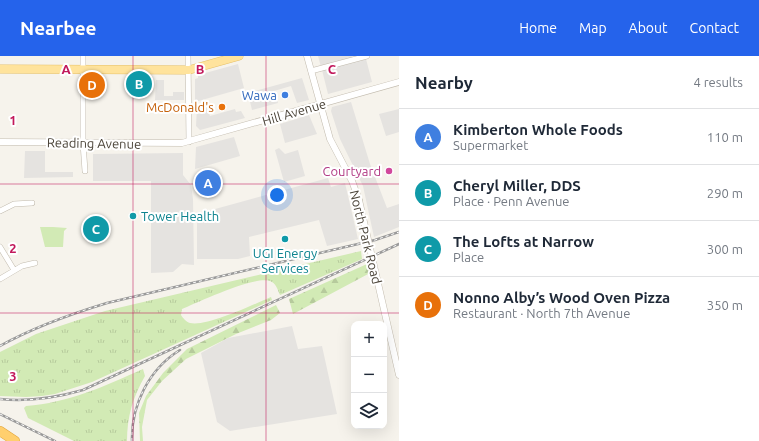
<!DOCTYPE html>
<html lang="en">
<head>
<meta charset="utf-8">
<style>
  body { margin:0; font-family:Ubuntu,sans-serif; background:#f6f6f7; color:#1f2937 }
  .controls { position:absolute; right:12px; bottom:12px; display:grid; overflow:hidden; border-radius:8px; box-shadow:0 4px 16px #0002 }
  .controls button { width:36px; height:36px; display:grid; place-items:center; padding:0; border:0; border-bottom:1px solid #e0e1e3; background:#fff; color:#1f2937; font:20px sans-serif }
  .you { position:absolute; left:277px; top:139px; width:14px; height:14px; margin:-10px; border:3px solid #fff; border-radius:50%; background:#1a73e8; box-shadow:0 0 0 6px #1a73e833 }
  .badge { display:grid; place-items:center; width:26px; height:26px; border-radius:50%; background:#2563eb; color:#fff; font-size:13px; font-weight:700 }
  .pin { position:absolute; translate:-50% -50%; border:2px solid #fff; box-shadow:0 1px 4px #0006 }
  .list { margin:0; padding:0; list-style:none }
  h2 { display:flex; justify-content:space-between; align-items:center; height:52px; margin:0; padding:0 16px; font-size:17px }
  h2 small { font-size:13px; font-weight:400; color:#747a83 }
  .list li { display:grid; grid-template-columns:26px 1fr auto; gap:12px; align-items:center; box-sizing:border-box; height:56px; padding:0 16px; border-top:1px solid #e0e1e3 }
  .list b { display:block; font-size:15px; white-space:nowrap }
  .list p { margin:0; font-size:13px; white-space:nowrap; color:#747a83 }
  .list em { font-size:13px; font-style:normal; color:#747a83 }
  .icon { flex:none; width:22px; height:22px; fill:none; stroke:currentColor; stroke-width:2; stroke-linecap:round; stroke-linejoin:round }
  .map { position:relative; flex:none; width:399px; height:385px; overflow:hidden }
  header { display:flex; align-items:center; gap:24px; box-sizing:border-box; height:56px; padding:0 20px; background:#2563eb; color:#fff }
  header strong { font-size:19px }
  nav { display:flex; gap:22px; margin-inline-start:auto; font-size:14px }
  main { display:flex }
  aside { flex:1; background:#fff }
  .map>svg:first-child { display:block }
  .grass { fill:url(#grass-tufts) }
  .forest { fill:url(#forest-firs) }
  .green { fill:#d2eab5 }
  .parking { fill:#e5e3e0 }
  .lines { fill:none; stroke-linecap:round; stroke-linejoin:round }
  .minor-casing { stroke:#c2bbae; stroke-width:6 }
  .tertiary-casing { stroke:#c2bbae; stroke-width:7 }
  .primary-casing { stroke:#e6c16a; stroke-width:9 }
  .motorway-casing { stroke:#e0a43c; stroke-width:10 }
  .minor { stroke:#fff; stroke-width:5 }
  .tertiary { stroke:#fff; stroke-width:6 }
  .primary { stroke:#ffe39c; stroke-width:8 }
  .motorway { stroke:#ffcf6e; stroke-width:9 }
  .rail-casing { stroke:#9a9a9a; stroke-width:2.5 }
  .rail { stroke:#fff; stroke-width:1; stroke-dasharray:3; stroke-linecap:butt }
  .tertiary-bridge-casing { stroke:#c2bbae; stroke-width:7; stroke-linecap:butt }
  .tertiary-bridge { stroke:#fff; stroke-width:6 }
  .grid { fill:none; stroke:#c2185b; stroke-width:1; stroke-opacity:0.55 }
  .shop-dot { fill:#3f7fe0; stroke:#fff; stroke-width:1.5 }
  .food-dot { fill:#e8710a; stroke:#fff; stroke-width:1.5 }
  .hotel-dot { fill:#d1479c; stroke:#fff; stroke-width:1.5 }
  .culture-dot { fill:#0f9aa8; stroke:#fff; stroke-width:1.5 }
  .labels { text-anchor:middle; dominant-baseline:central; stroke-width:4; stroke-linejoin:round; paint-order:stroke }
  .shop-label { font-size:13px; fill:#366cbe; stroke:#fff; text-anchor:end }
  .food-label { font-size:13px; fill:#c56008; stroke:#fff; text-anchor:end }
  .street-label { font-size:13px; fill:#4b4439; stroke:#fff }
  .hotel-label { font-size:13px; fill:#b23c85; stroke:#fff; text-anchor:end }
  .culture-label { font-size:13px; fill:#0d838f; stroke:#fff; text-anchor:start }
  .grid-label { font-size:13px; text-anchor:middle; font-weight:bold; fill:#c2185b; stroke:#fff; stroke-width:4; stroke-linejoin:round; paint-order:stroke }
</style>
</head>
<body>
<header>
<strong>Nearbee</strong>
<nav><a>Home</a><a>Map</a><a>About</a><a>Contact</a></nav>
</header>
<main>
<div class="map">
<svg width="399" height="385" viewBox="0 0 399 385">
  <defs>
    <pattern id="grass-tufts" width="24" height="20" patternUnits="userSpaceOnUse"><rect width="24" height="20" fill="#d2eab5"/><path d="M3 7l-1-3M5 7V3M7 7l1-3M15 17l-1-3M17 17v-4M19 17l1-3" fill="none" stroke="#b6ca9c"/></pattern>
    <pattern id="forest-firs" width="22" height="20" patternUnits="userSpaceOnUse"><rect width="22" height="20" fill="#d2eab5"/><path d="M5 1l3.5 6h-7zM16 11l3.5 6h-7z" fill="#b6ca9c"/></pattern>
  </defs>
  <rect width="100%" height="100%" fill="#f6f3ec"/>
  <!-- grass -->
  <path class="grass" d="M 361,195 L 362,203 L 280,239 C 278,235 277,229 272,226 C 259,217 197,247 182,253 L 181,259 C 183,262 186,266 190,267 C 207,271 254,248 271,241 L 272,244 L 92,326 L 55,338 L 42,340 L 26,341 L 0,340 L 0,296 L 36,278 L 105,255 Z
    M 143,313 L 145,320 C 133,341 127,360 127,385 L 74,385 L 28,362 L 24,352 L 26,350 C 68,347 105,330 143,313 Z"/>
  <!-- forest -->
  <path class="forest" d="M 367,208 L 370,217 L 293,258 L 289,243 Z
    M 276,249 L 280,257 L 271,264 L 236,278 L 186,303 L 162,325 L 147,344 L 142,371 L 143,385 L 140,385 L 139,357 L 146,340 L 163,317 L 187,293 Z"/>
  <!-- green -->
  <path class="green" d="M 40,171 L 53,171 L 67,172 L 64,175 L 63,191 L 45,191 Z"/>
  <!-- parking -->
  <path class="parking" d="M 318,0 L 352,0 L 353,2 L 321,11 Z
    M 366,3 L 372,26 L 328,38 L 322,14 Z
    M 238,8 L 244,32 L 195,46 L 195,23 L 198,22 L 198,19 Z
    M 302,22 L 309,44 L 297,47 L 291,30 L 274,35 L 278,47 L 252,54 L 248,37 Z
    M 156,24 L 164,24 L 164,40 L 173,40 L 173,36 L 184,36 L 184,44 L 155,44 Z
    M 351,46 L 370,108 L 387,152 L 399,148 L 399,171 L 374,181 L 363,130 L 340,83 L 331,55 L 332,51 Z
    M 206,50 L 210,60 L 235,53 L 236,56 L 241,55 L 245,62 L 200,74 L 196,70 L 197,51 Z
    M 399,53 L 399,76 L 386,80 L 379,58 Z
    M 309,59 L 317,78 L 285,87 L 280,68 Z
    M 234,81 L 240,100 L 195,113 L 196,91 Z
    M 279,92 L 285,98 L 298,94 L 305,120 L 284,126 L 275,94 Z
    M 25,95 L 45,95 L 45,116 L 73,116 L 73,121 L 24,122 Z
    M 183,97 L 183,119 L 191,129 L 193,143 L 194,209 L 182,208 L 173,216 L 151,217 L 151,125 L 93,125 L 93,98 Z
    M 328,122 L 331,131 L 345,127 L 358,183 L 327,190 L 319,164 L 249,181 L 250,200 L 238,203 L 197,203 L 197,158 Z
    M 292,270 L 298,293 L 322,290 L 337,358 L 230,375 L 217,366 L 201,297 L 228,282 Z"/>
  <g class="lines">
    <!-- minor casing -->
    <g class="minor-casing">
      <path id="minor" d="M 83,0 L 83,87 L 85,115
        M 188,0 L 189,86
        M 311,15 L 367,0
        M 0,155 L 14,148 L 32,147
        M 0,191 L 14,214
        M 0,223 L 22,210 L 35,207"/>
    </g>
    <!-- tertiary casing -->
    <g class="tertiary-casing">
      <path id="tertiary" d="M 307,0 L 330,83 L 352,125 L 359,144
        M 0,86 L 182,87 L 399,26
        M 377,223 L 399,319"/>
    </g>
    <!-- primary casing -->
    <g class="primary-casing">
      <path id="primary" d="M 0,13 L 189,14 L 239,0"/>
    </g>
    <!-- motorway casing -->
    <g class="motorway-casing">
      <path id="motorway" d="M 0,375 L 15,385"/>
    </g>
    <!-- minor -->
    <use href="#minor" class="minor"/>
    <!-- tertiary -->
    <use href="#tertiary" class="tertiary"/>
    <!-- primary -->
    <use href="#primary" class="primary"/>
    <!-- motorway -->
    <use href="#motorway" class="motorway"/>
    <!-- rail casing -->
    <g class="rail-casing">
      <path id="rail" d="M 0,290 C 34,271 71,258 107,247 L 375,184 L 399,176
        M 0,343 C 29,346 55,342 83,334 L 399,188
        M 0,358 L 55,385
        M 132,385 C 131,349 149,313 180,294"/>
    </g>
    <!-- rail -->
    <use href="#rail" class="rail"/>
    <!-- tertiary-bridge casing -->
    <g class="tertiary-bridge-casing">
      <path id="tertiary-bridge" d="M 359,144 L 377,223"/>
    </g>
    <!-- tertiary-bridge -->
    <use href="#tertiary-bridge" class="tertiary-bridge"/>
  </g>
  <!-- grid -->
  <path class="grid" d="M 133,0 L 133,385M 266,0 L 266,385M 0,128 L 399,128M 0,257 L 399,257"/>
  <!-- markers -->
  <circle class="shop-dot" cx="285" cy="39" r="4"/>
  <circle class="food-dot" cx="222" cy="51" r="4"/>
  <circle class="hotel-dot" cx="389" cy="115" r="4"/>
  <g class="culture-dot">
    <circle cx="133" cy="160" r="4"/>
    <circle cx="285" cy="183" r="4"/>
  </g>
  <g class="labels">
    <!-- shop labels -->
    <g class="shop-label">
      <text x="277" y="39">Wawa</text>
    </g>
    <!-- food labels -->
    <g class="food-label">
      <text x="214" y="51">McDonald's</text>
    </g>
    <!-- street labels -->
    <g class="street-label">
      <text transform="translate(294 56) rotate(-16)">Hill Avenue</text>
      <text transform="translate(94 87) rotate(1)">Reading Avenue</text>
      <text transform="translate(366 181) rotate(76)">North Park Road</text>
    </g>
    <!-- hotel labels -->
    <g class="hotel-label">
      <text x="381" y="115">Courtyard</text>
    </g>
    <!-- culture labels -->
    <g class="culture-label">
      <text x="141" y="160">Tower Health</text>
      <text x="285" y="197" text-anchor="middle">UGI Energy<tspan x="285" dy="15">Services</tspan></text>
    </g>
  </g>
  <g class="grid-label">
    <text x="66" y="18">A</text>
    <text x="200" y="18">B</text>
    <text x="332" y="18">C</text>
    <text x="13" y="69">1</text>
    <text x="13" y="197">2</text>
    <text x="13" y="325">3</text>
  </g>
</svg>
<div class="controls">
<button>+</button>
<button>−</button>
<button><svg class="icon" aria-label="layers" viewBox="0 0 24 24"><path d="M12 4l9 5-9 5-9-5zM3 14l9 5 9-5"/></svg></button>
</div>
<div class="you"></div>
<div class="pin badge" style="left:208px;top:127px;background:#3f7fe0">A</div>
<div class="pin badge" style="left:139px;top:28px;background:#0f9aa8">B</div>
<div class="pin badge" style="left:96px;top:173px;background:#0f9aa8">C</div>
<div class="pin badge" style="left:92px;top:29px;background:#e8710a">D</div>
</div>
<aside>
<h2>Nearby<small>4 results</small></h2>
<ul class="list">
<li><span class="badge" style="background:#3f7fe0">A</span><div><b>Kimberton Whole Foods</b><p>Supermarket</p></div><em>110 m</em></li>
<li><span class="badge" style="background:#0f9aa8">B</span><div><b>Cheryl Miller, DDS</b><p>Place · Penn Avenue</p></div><em>290 m</em></li>
<li><span class="badge" style="background:#0f9aa8">C</span><div><b>The Lofts at Narrow</b><p>Place</p></div><em>300 m</em></li>
<li><span class="badge" style="background:#e8710a">D</span><div><b>Nonno Alby’s Wood Oven Pizza</b><p>Restaurant · North 7th Avenue</p></div><em>350 m</em></li>
</ul>
</aside>
</main>
</body>
</html>
